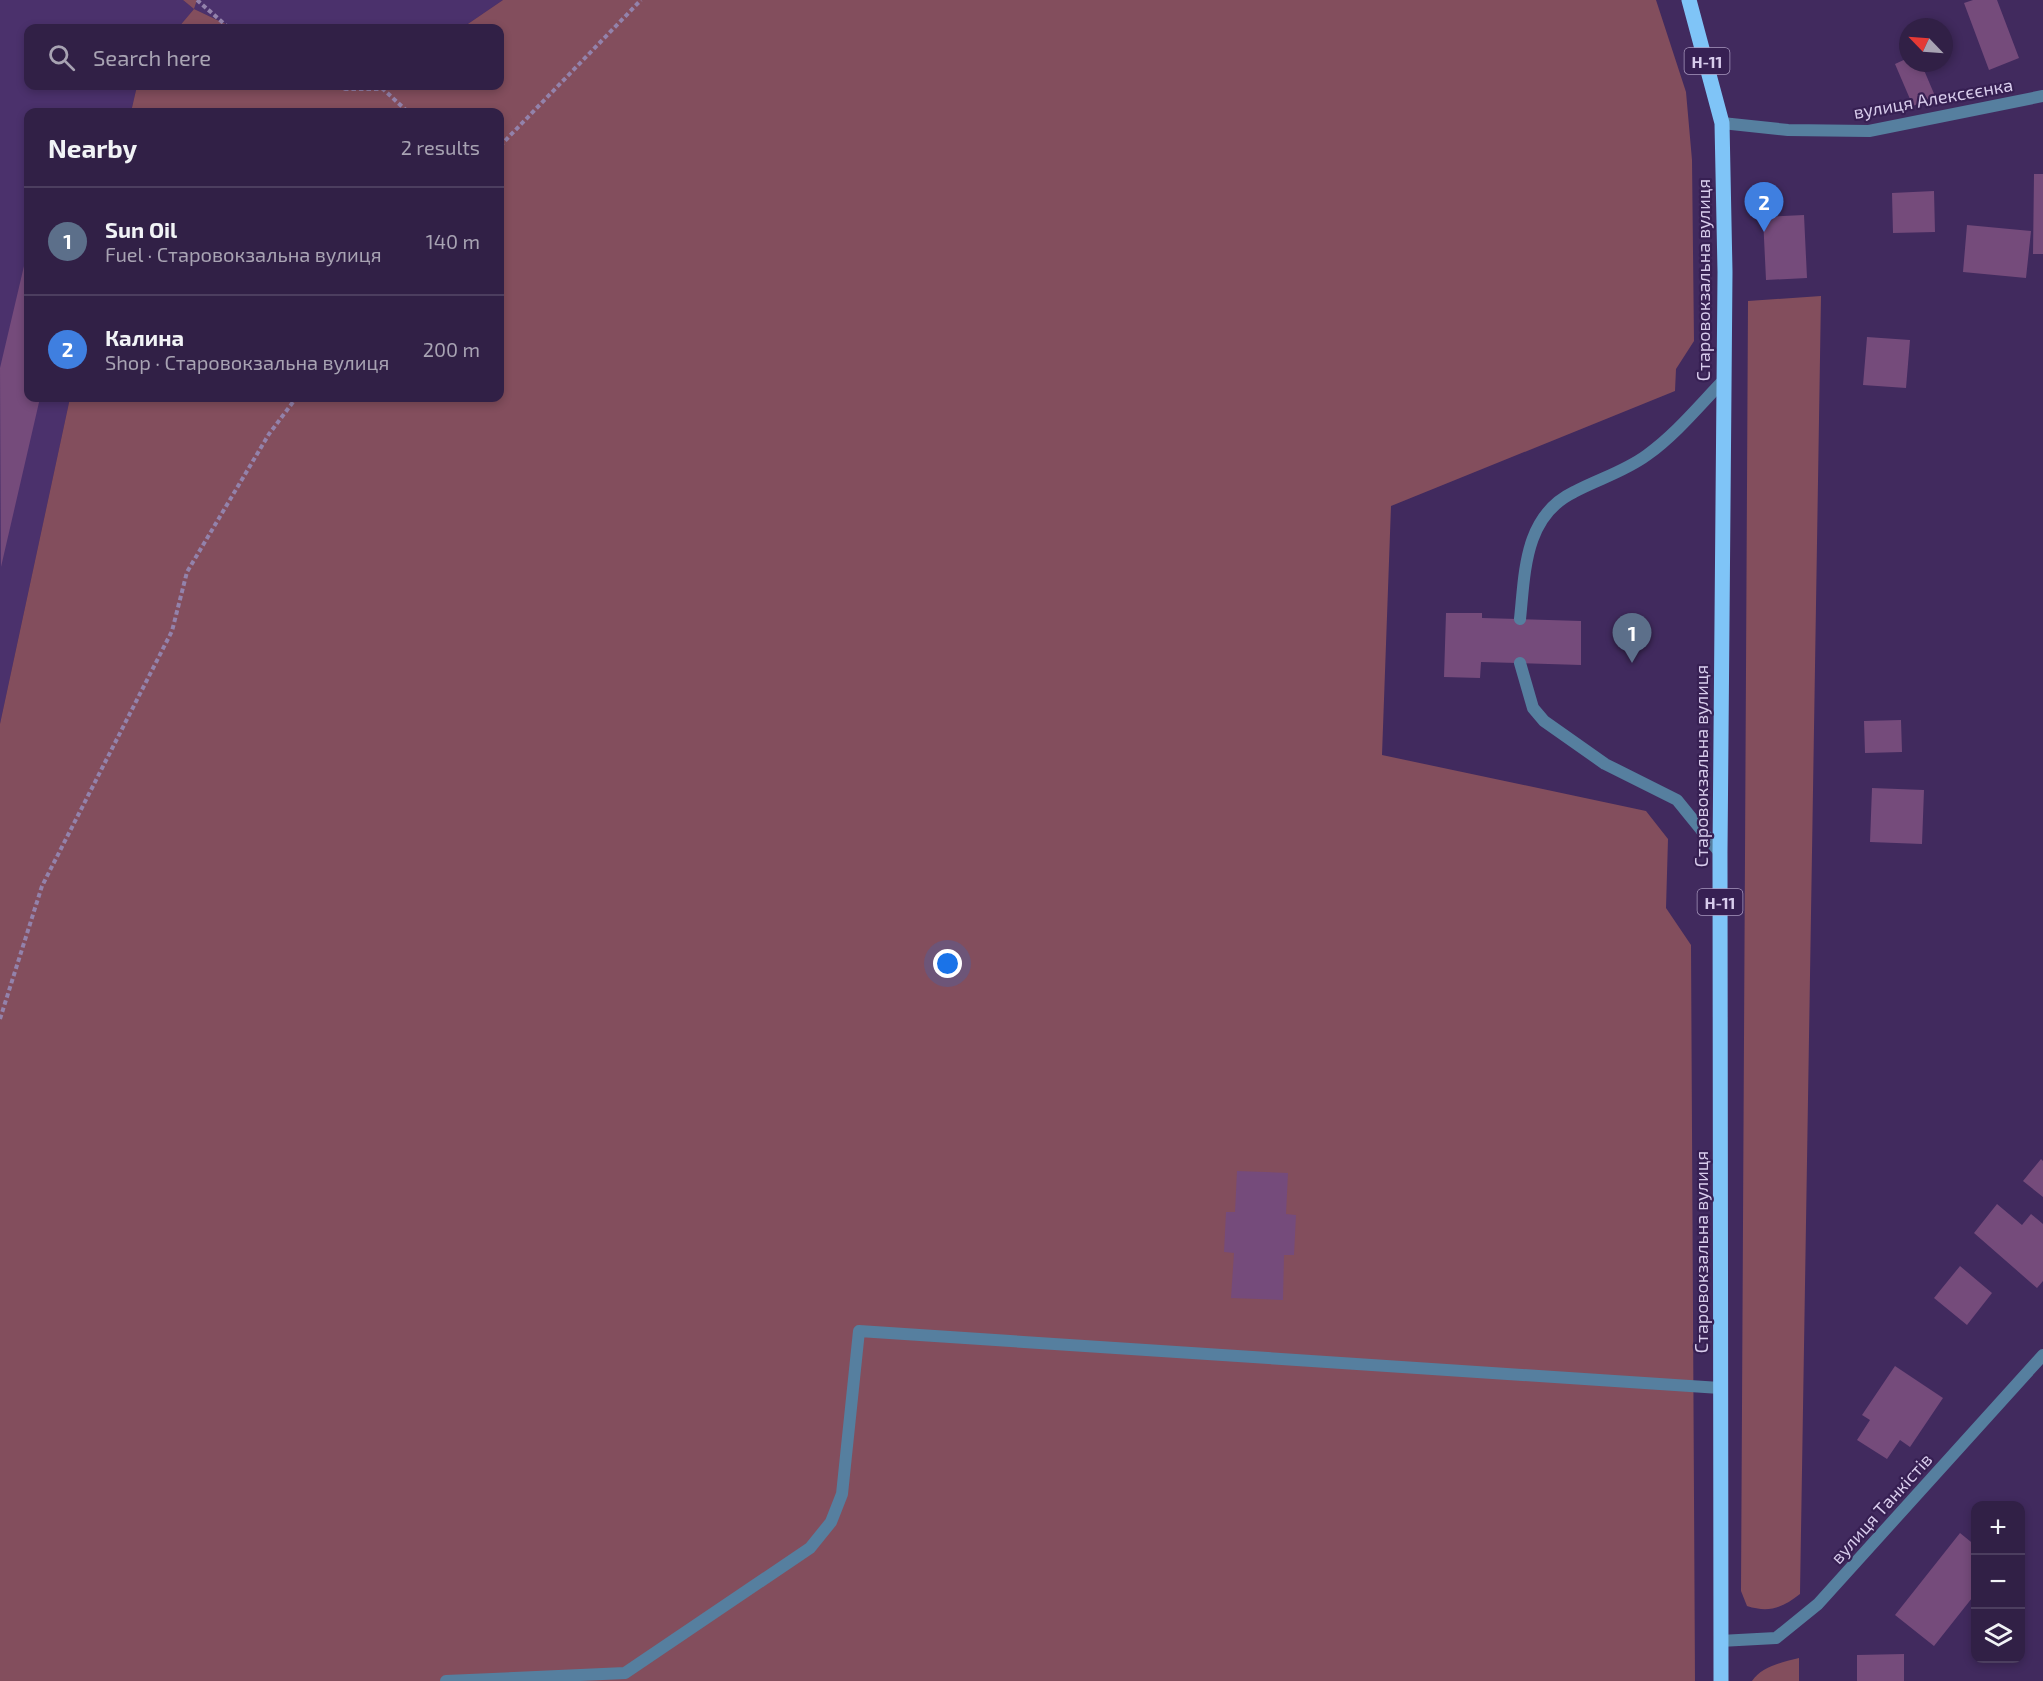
<!DOCTYPE html>
<html lang="en">
<head>
<meta charset="utf-8">
<style>
  body { margin:0; font-family:"Exo 2",sans-serif; background:#39284d; color:#f1f3f6 }
  .controls { position:absolute; right:18px; bottom:18px; display:grid; overflow:hidden; border-radius:12px; box-shadow:0 3px 9px #0003 }
  .controls button { width:54px; height:54px; display:grid; place-items:center; padding:0; border:0; border-bottom:2px solid #4c3e5f; background:#312046; color:#f1f3f6; font:30px sans-serif }
  .compass { position:absolute; left:1899px; top:18px; width:54px; height:54px; border-radius:50%; background:#312046; box-shadow:0 3px 9px #0003; rotate:295deg }
  .you { position:absolute; left:948px; top:964px; width:21px; height:21px; margin:-15px; border:4px solid #fff; border-radius:50%; background:#1a73e8; box-shadow:0 0 0 9px #1a73e833 }
  .badge { display:grid; place-items:center; width:39px; height:39px; border-radius:50%; background:#a4c825; color:#fff; font-size:20px; font-weight:700 }
  .pin { position:absolute; translate:-50% -50px; filter:drop-shadow(0 2px 3px #0008) }
  .pin::after { content:''; position:absolute; top:32px; width:21px; height:18px; background:inherit; clip-path:polygon(0 0,100% 0,50% 100%) }
  .list { margin:0; padding:0; list-style:none }
  h2 { display:flex; justify-content:space-between; align-items:center; height:78px; margin:0; padding:0 24px; font-size:26px }
  h2 small { font-size:20px; font-weight:400; color:#a8a3b3 }
  .list li { display:grid; grid-template-columns:39px 1fr auto; gap:18px; align-items:center; box-sizing:border-box; height:108px; padding:0 24px; border-top:2px solid #4c3e5f }
  .list b { display:block; font-size:22px; white-space:nowrap }
  .list p { margin:0; font-size:20px; white-space:nowrap; color:#a8a3b3 }
  .list em { font-size:20px; font-style:normal; color:#a8a3b3 }
  .icon { flex:none; width:33px; height:33px; fill:none; stroke:currentColor; stroke-width:2; stroke-linecap:round; stroke-linejoin:round }
  .map { position:relative; flex:none; width:2043px; height:1681px; overflow:hidden }
  .search { position:absolute; background:#312046; box-shadow:0 3px 9px #0003; left:24px; top:24px; width:480px; height:66px; display:flex; align-items:center; gap:15px; box-sizing:border-box; padding:0 21px; border-radius:12px; color:#a8a3b3; font-size:22px }
  .panel { position:absolute; background:#312046; box-shadow:0 3px 9px #0003; left:24px; top:108px; width:480px; height:294px; border-radius:12px }
  .map>svg:first-child { display:block }
  .built { fill:#4b316c }
  .green { fill:#834e5d }
  .building { fill:#754b7b }
  .lines { fill:none; stroke-linecap:round; stroke-linejoin:round }
  .path { stroke:#9382ab; stroke-width:4; stroke-dasharray:4.5 3; stroke-linecap:butt }
  .lane { stroke:#567f9f; stroke-width:12 }
  .street { stroke:#567f9f; stroke-width:12 }
  .primary { stroke:#7fc4f7; stroke-width:15 }
  .labels { text-anchor:middle; dominant-baseline:central; stroke-width:4.5; stroke-linejoin:round; paint-order:stroke }
  .shield { fill:#372053; stroke:#a898be; stroke-width:1.5 }
  .shield-label { font-size:16px; font-weight:bold; fill:#d8ccec }
  .street-label { font-size:18px; fill:#d8ccec; stroke:#372053 }
</style>
</head>
<body>
<div class="map">
<svg width="2043" height="1681" viewBox="0 0 2043 1681">
  <rect width="100%" height="100%" fill="#412a5e"/>
  <!-- built -->
  <path class="built" d="M 0,0 L 183,0 L 194,9 L 197,0 L 503,0 L 462,28 L 234,28 L 194,9 L 178,28 L 28,28 L 28,86 L 137,86 L 131,112 L 28,112 L 28,398 L 70,398 L 0,724 Z"/>
  <!-- green -->
  <path class="green" d="M 183,0 L 197,0 L 194,9 L 234,28 L 178,28 L 194,9 Z
    M 503,0 L 1656,0 L 1686,92 L 1692,160 L 1694,341 L 1676,369 L 1675,391 L 1391,506 L 1382,755 L 1646,811 L 1668,839 L 1666,908 L 1691,945 L 1695,1681 L 0,1681 L 0,724 L 70,398 L 500,398 L 500,112 L 131,112 L 137,86 L 500,86 L 500,28 L 462,28 Z
    M 1821,296 L 1800,1594 C 1782,1608 1769,1613 1747,1606 L 1741,1591 L 1748,301 Z
    M 1799,1658 L 1799,1681 L 1752,1681 C 1762,1666 1783,1662 1799,1658 Z"/>
  <!-- building -->
  <path class="building" d="M 1973,0 L 1997,0 L 2019,58 L 1989,70 L 1964,3 Z
    M 1908,58 L 1908,63 L 1921,63 L 1935,96 L 1913,106 L 1895,64 Z
    M 2034,174 L 2043,174 L 2043,254 L 2033,254 Z
    M 1934,191 L 1935,232 L 1893,233 L 1892,193 Z
    M 1804,215 L 1807,278 L 1766,280 L 1763,217 Z
    M 1967,225 L 2031,231 L 2026,278 L 1963,272 Z
    M 28,249 L 28,398 L 40,398 L 1,567 L 0,368 Z
    M 1867,337 L 1910,340 L 1906,388 L 1863,385 Z
    M 1446,613 L 1482,613 L 1482,618 L 1581,621 L 1581,665 L 1481,662 L 1480,678 L 1444,677 Z
    M 1901,720 L 1902,752 L 1865,753 L 1864,721 Z
    M 1872,788 L 1924,790 L 1922,844 L 1870,842 Z
    M 2041,1159 L 2043,1161 L 2043,1197 L 2023,1181 Z
    M 1237,1171 L 1288,1173 L 1286,1214 L 1296,1215 L 1294,1255 L 1284,1255 L 1283,1300 L 1231,1298 L 1234,1253 L 1224,1252 L 1226,1212 L 1235,1212 Z
    M 1997,1204 L 2022,1225 L 2031,1214 L 2043,1224 L 2043,1281 L 2037,1288 L 1974,1233 Z
    M 1960,1266 L 1992,1293 L 1967,1325 L 1934,1298 Z
    M 1895,1366 L 1943,1398 L 1910,1447 L 1900,1440 L 1887,1459 L 1857,1440 L 1870,1420 L 1862,1415 Z
    M 1960,1533 L 1976,1546 L 1976,1593 L 1934,1646 L 1895,1615 Z
    M 1904,1654 L 1904,1681 L 1857,1681 L 1857,1655 Z"/>
  <g class="lines">
    <!-- path -->
    <path class="path" d="M 197,0 L 229,28
      M 337,86 L 345,89 L 383,89 L 408,112
      M 500,146 L 641,0
      M 0,1019 L 42,886 L 172,631 L 187,572 L 269,434 L 296,398"/>
    <!-- lane -->
    <path class="lane" d="M 1520,619 C 1525,572 1524,516 1574,492 C 1598,479 1624,472 1647,455 C 1675,435 1698,407 1722,382
      M 1520,663 L 1533,708 L 1544,721 L 1605,764 L 1677,800 L 1720,853
      M 446,1681 L 625,1673 L 810,1548 L 831,1522 L 842,1494 L 859,1331 L 1720,1388"/>
    <!-- street -->
    <path class="street" d="M 1722,123 L 1788,130 L 1869,131 L 2043,96
      M 1720,1641 L 1776,1638 L 1818,1604 L 2043,1355"/>
    <!-- primary -->
    <path class="primary" d="M 1689,0 L 1722,123 L 1725,272 L 1720,853 L 1721,1681"/>
  </g>
  <g class="labels">
    <!-- shield labels -->
    <g class="shield">
      <rect x="1684.5" y="48" width="45" height="26" rx="4.5"/>
      <rect x="1697.5" y="889" width="45" height="26" rx="4.5"/>
    </g>
    <g class="shield-label">
      <text x="1707" y="61">Н-11</text>
      <text x="1720" y="902">Н-11</text>
    </g>
    <!-- street labels -->
    <g class="street-label">
      <text transform="translate(1933 98) rotate(-10)">вулиця Алексєєнка</text>
      <text transform="translate(1703 280) rotate(-90)">Старовокзальна вулиця</text>
      <text transform="translate(1701 766) rotate(-90)">Старовокзальна вулиця</text>
      <text transform="translate(1701 1252) rotate(-90)">Старовокзальна вулиця</text>
      <text transform="translate(1881 1508) rotate(-48)">вулиця Танкістів</text>
    </g>
  </g>
</svg>
<div class="controls">
<button>+</button>
<button>−</button>
<button><svg class="icon" aria-label="layers" viewBox="0 0 24 24"><path d="M12 4l9 5-9 5-9-5zM3 14l9 5 9-5"/></svg></button>
</div>
<svg class="compass" viewBox="-18 -18 36 36"><path d="M0-13l5 13h-10z" fill="#e53935"/><path d="M0 13l5-13h-10z" fill="#a8a3b3"/></svg>
<div class="you"></div>
<div class="pin badge" style="left:1632px;top:663px;background:#5c6f8a">1</div>
<div class="pin badge" style="left:1764px;top:232px;background:#3f7fe0">2</div>
<div class="search"><svg class="icon" aria-label="search" viewBox="0 0 24 24"><circle cx="10" cy="10" r="6"/><path d="M15 15l6 6"/></svg>Search here</div>
<section class="panel">
<h2>Nearby<small>2 results</small></h2>
<ul class="list">
<li><span class="badge" style="background:#5c6f8a">1</span><div><b>Sun Oil</b><p>Fuel · Старовокзальна вулиця</p></div><em>140 m</em></li>
<li><span class="badge" style="background:#3f7fe0">2</span><div><b>Калина</b><p>Shop · Старовокзальна вулиця</p></div><em>200 m</em></li>
</ul>
</section>
</div>
</body>
</html>
